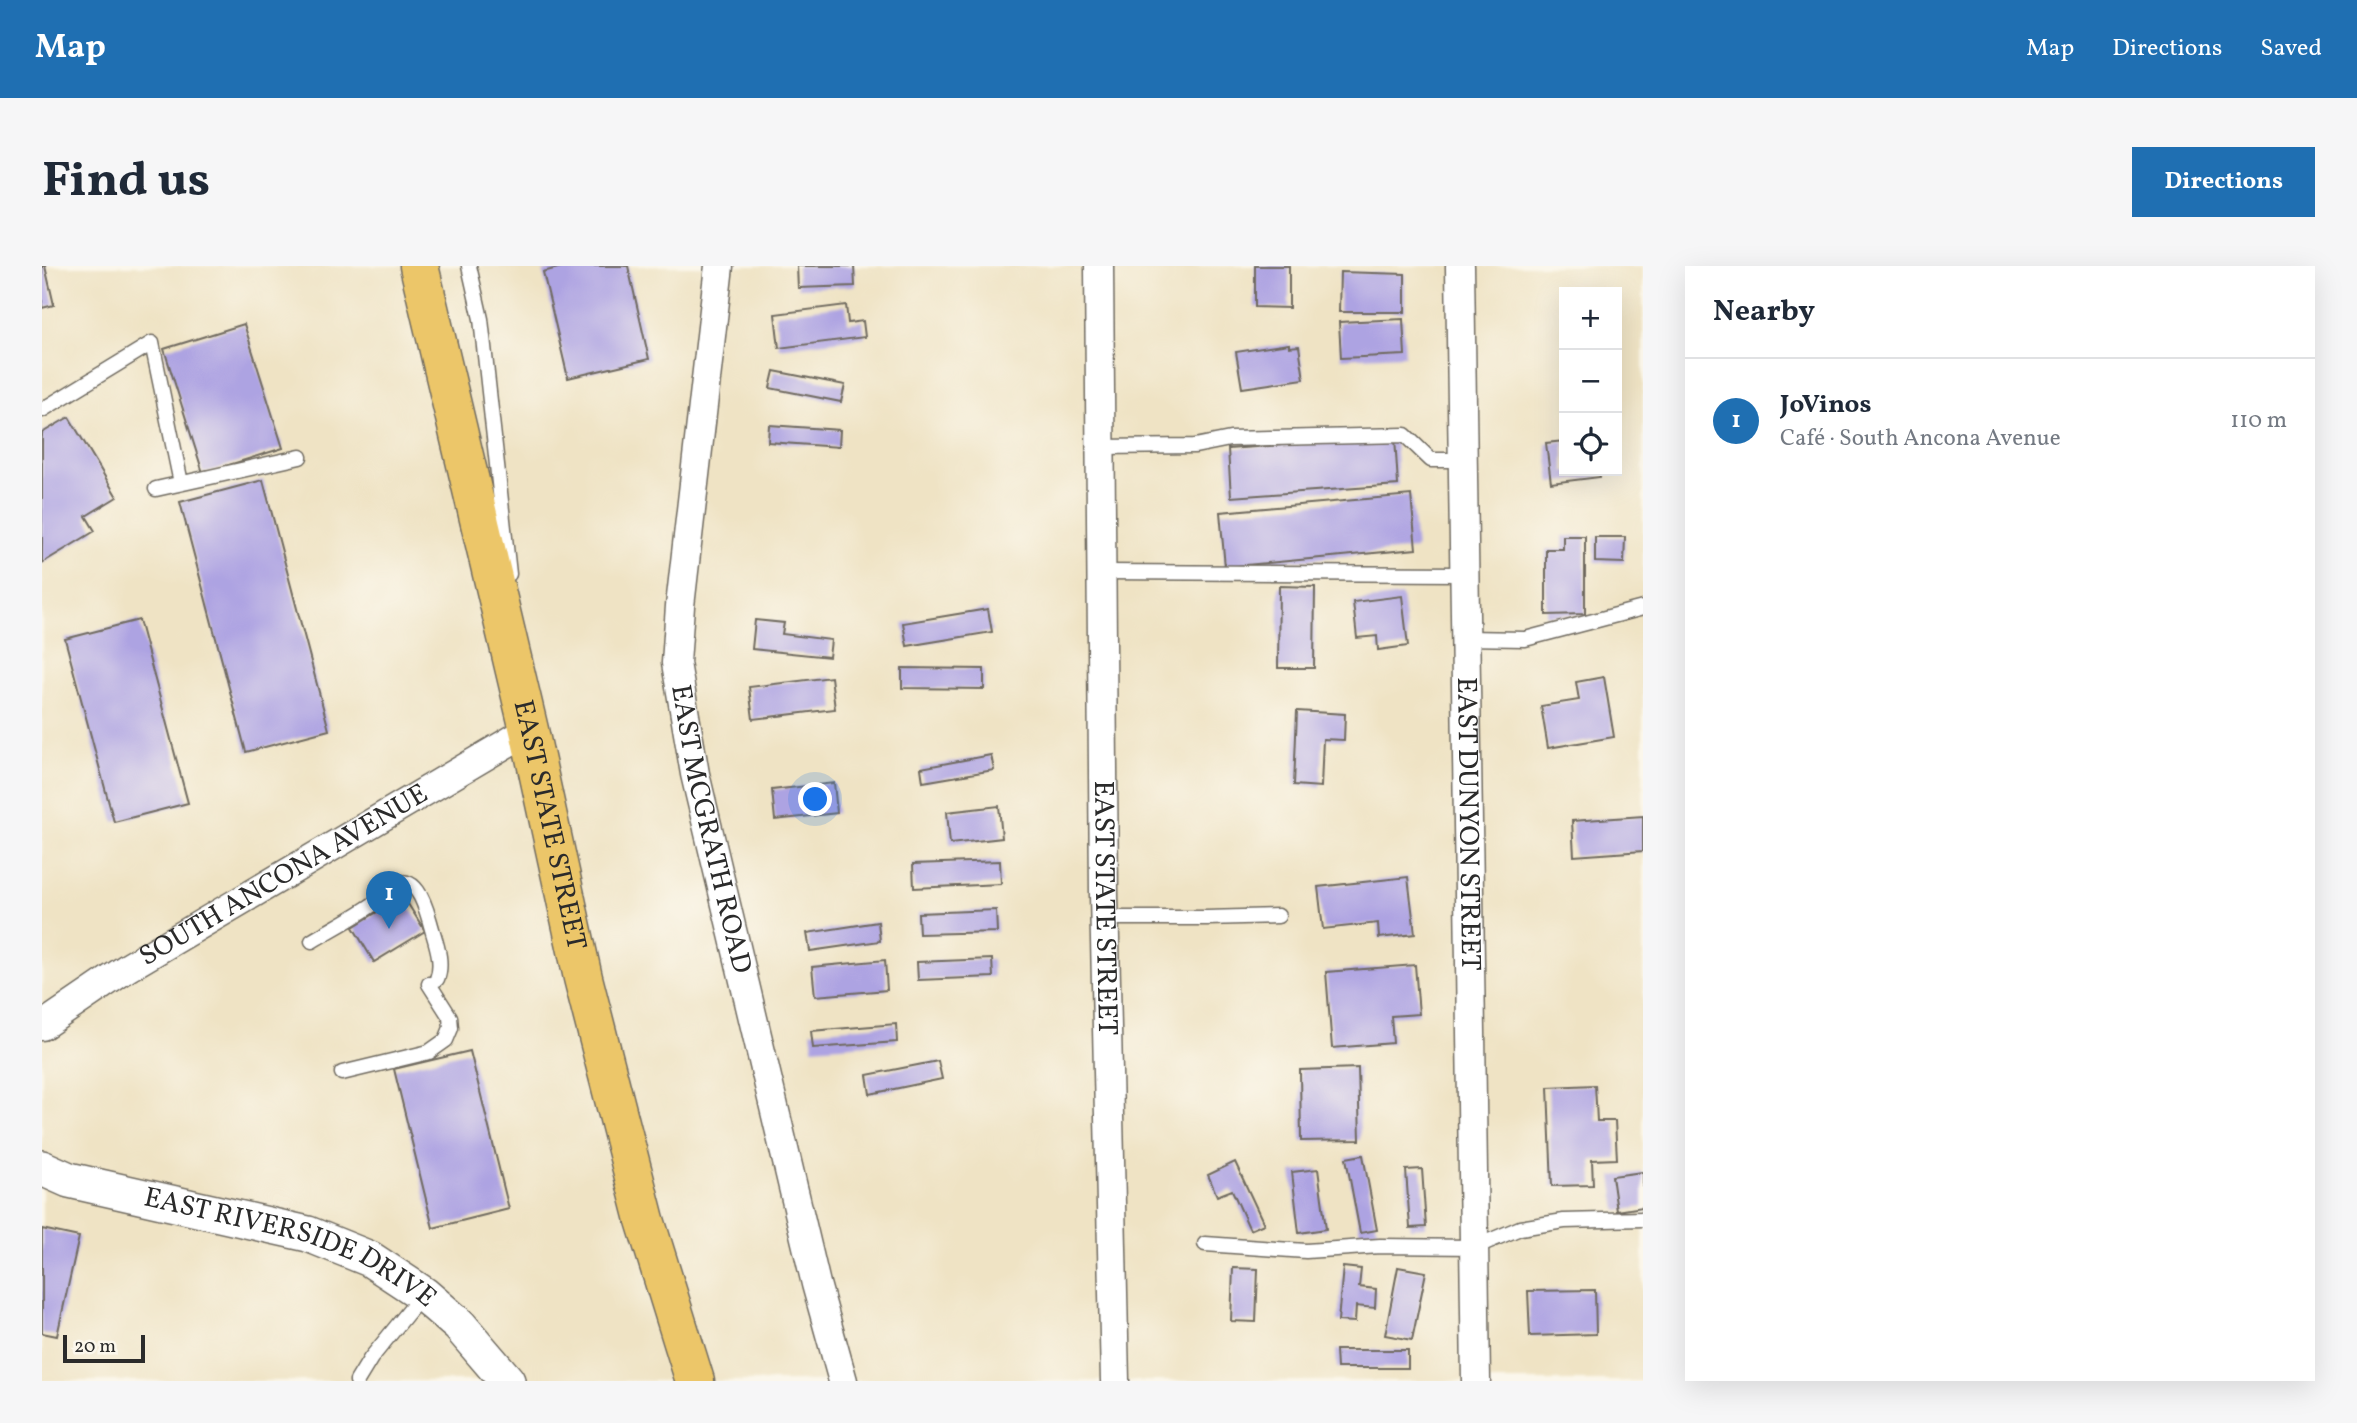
<!DOCTYPE html>
<html lang="en">
<head>
<meta charset="utf-8">
<style>
  body { margin:0; font-family:Vollkorn,serif; background:#f6f6f7; color:#1f2937 }
  .controls { position:absolute; right:21px; top:21px; display:grid; overflow:hidden; border-radius:0px; box-shadow:0 7px 28px #0002 }
  .controls button { width:63px; height:63px; display:grid; place-items:center; padding:0; border:0; border-bottom:2px solid #e0e1e3; background:#fff; color:#1f2937; font:35px sans-serif }
  .scale { position:absolute; left:21px; bottom:18px; width:82px; box-sizing:border-box; padding-left:7px; border:4px solid #2b2b2b; border-top:0; font-size:19px; line-height:24px; white-space:nowrap; color:#2b2b2b; -webkit-text-stroke:5px #fbf7ec; paint-order:stroke }
  .you { position:absolute; left:774px; top:534px; width:24px; height:24px; margin:-18px; border:5px solid #fff; border-radius:50%; background:#1a73e8; box-shadow:0 0 0 10px #1a73e833 }
  .badge { display:grid; place-items:center; width:46px; height:46px; border-radius:50%; background:#1f6fb2; color:#fff; font-size:23px; font-weight:700 }
  .pin { position:absolute; translate:-50% -58px; filter:drop-shadow(0 2px 4px #0008) }
  .pin::after { content:''; position:absolute; top:37px; width:24px; height:21px; background:inherit; clip-path:polygon(0 0,100% 0,50% 100%) }
  .list { margin:0; padding:0; list-style:none }
  h2 { display:flex; justify-content:space-between; align-items:center; height:91px; margin:0; padding:0 28px; font-size:30px }
  h2 small { font-size:23px; font-weight:400; color:#747a83 }
  .list li { display:grid; grid-template-columns:46px 1fr auto; gap:21px; align-items:center; box-sizing:border-box; height:126px; padding:0 28px; border-top:2px solid #e0e1e3 }
  .list b { display:block; font-size:26px; white-space:nowrap }
  .list p { margin:0; font-size:23px; white-space:nowrap; color:#747a83 }
  .list em { font-size:23px; font-style:normal; color:#747a83 }
  .icon { flex:none; width:38px; height:38px; fill:none; stroke:currentColor; stroke-width:2; stroke-linecap:round; stroke-linejoin:round }
  .map { position:relative; flex:none; width:1601px; height:1115px; overflow:hidden; border-radius:0px }
  header { display:flex; align-items:center; gap:42px; box-sizing:border-box; height:98px; padding:0 35px; background:#1f6fb2; color:#fff }
  header strong { font-size:33px }
  nav { display:flex; gap:38px; margin-inline-start:auto; font-size:24px }
  .intro { display:flex; align-items:center; justify-content:space-between; box-sizing:border-box; height:168px; padding:0 42px }
  h1 { margin:0; font-size:49px }
  .button { padding:18px 32px; border-radius:0px; background:#1f6fb2; color:#fff; font-size:24px; font-weight:700 }
  main { display:flex; gap:42px; padding:0 42px }
  aside { flex:1; background:#fff; border-radius:0px; box-shadow:0 7px 28px #0002 }
  .map>svg:first-child { display:block }
  .building { fill:#ada3e2 }
  .lines { fill:none; stroke-linecap:round; stroke-linejoin:round }
  .service-casing { stroke:#706b61; stroke-width:17 }
  .minor-casing { stroke:#706b61; stroke-width:31 }
  .tertiary-casing { stroke:#706b61; stroke-width:38 }
  .trunk-casing { stroke:#706b61; stroke-width:41 }
  .service { stroke:#fff; stroke-width:14 }
  .minor { stroke:#fff; stroke-width:28 }
  .tertiary { stroke:#fff; stroke-width:35 }
  .trunk { stroke:#ecc669; stroke-width:38 }
  .labels { text-anchor:middle; dominant-baseline:central; stroke-width:6; stroke-linejoin:round; paint-order:stroke }
  .street-label { font-size:28px; fill:#2b2b2b; stroke:#fbf7ec }
</style>
</head>
<body>
<header>
<strong>Map</strong>
<nav><a>Map</a><a>Directions</a><a>Saved</a></nav>
</header>
<div class="intro"><h1>Find us</h1><a class="button">Directions</a></div>
<main>
<div class="map">
<svg width="1601" height="1115" viewBox="0 0 1601 1115">
  <rect width="100%" height="100%" fill="#fbf7ec"/>
  <filter id="ink" filterUnits="userSpaceOnUse"><feTurbulence type="fractalNoise" baseFrequency=".0143" numOctaves="2"/><feDisplacementMap in="SourceGraphic" scale="14" xChannelSelector="R" yChannelSelector="G"/><feConvolveMatrix kernelMatrix="1 2 1 2 8 2 1 2 1" color-interpolation-filters="sRGB"/></filter>
  <filter id="wash" filterUnits="userSpaceOnUse"><feTurbulence type="fractalNoise" baseFrequency=".00686" numOctaves="4" result="noise"/><feDisplacementMap in="SourceGraphic" scale="28" xChannelSelector="R" yChannelSelector="G"/><feGaussianBlur stdDeviation="1.57" result="paint"/><feColorMatrix in="noise" values="0 0 0 0 0 0 0 0 0 0 0 0 0 0 0 0 0 1.4 0 .05"/><feComposite in="paint" operator="in"/></filter>
  <g filter="url(#wash)">
    <rect width="100%" height="100%" fill="#efe3c4"/>
    <g id="blocks">
      <!-- building -->
      <path class="building" d="M 0,0 L 3,0 L 12,39 L 0,42 Z
        M 523,0 L 586,0 L 607,93 L 526,112 L 501,6 Z
        M 755,0 L 812,0 L 813,20 L 756,22 Z
        M 1213,0 L 1247,0 L 1247,42 L 1213,41 Z
        M 1298,6 L 1363,8 L 1363,46 L 1297,46 Z
        M 804,39 L 806,57 L 821,55 L 823,71 L 737,82 L 733,48 Z
        M 1361,53 L 1363,89 L 1299,92 L 1297,56 Z
        M 202,58 L 241,182 L 161,207 L 122,83 Z
        M 1247,78 L 1247,81 L 1257,80 L 1262,113 L 1200,122 L 1194,86 Z
        M 732,105 L 803,119 L 799,136 L 728,122 Z
        M 27,151 L 75,231 L 44,250 L 53,265 L 0,297 L 0,167 Z
        M 727,159 L 798,164 L 797,181 L 726,176 Z
        M 1353,171 L 1356,219 L 1189,231 L 1186,183 Z
        M 1522,175 L 1522,205 L 1557,205 L 1558,211 L 1509,217 L 1504,177 Z
        M 221,214 L 287,464 L 204,486 L 138,236 Z
        M 1369,229 L 1374,283 L 1183,301 L 1178,246 Z
        M 1521,270 L 1543,270 L 1543,348 L 1504,349 L 1504,283 L 1521,283 Z
        M 1553,271 L 1583,271 L 1582,297 L 1553,296 Z
        M 1237,320 L 1273,321 L 1272,402 L 1236,402 Z
        M 1360,330 L 1366,380 L 1336,384 L 1335,370 L 1315,372 L 1311,336 Z
        M 946,343 L 950,366 L 865,380 L 861,357 Z
        M 97,354 L 146,537 L 72,556 L 23,373 Z
        M 713,354 L 742,357 L 740,368 L 789,374 L 787,391 L 710,383 Z
        M 860,402 L 942,403 L 942,423 L 860,422 Z
        M 789,411 L 793,443 L 711,453 L 707,421 Z
        M 1562,411 L 1572,471 L 1506,482 L 1499,440 L 1537,434 L 1534,416 Z
        M 1255,445 L 1303,448 L 1302,474 L 1281,473 L 1279,521 L 1252,519 Z
        M 949,489 L 952,504 L 881,516 L 879,502 Z
        M 792,517 L 795,547 L 733,554 L 730,524 Z
        M 957,540 L 960,572 L 908,578 L 905,546 Z
        M 1601,550 L 1601,585 L 1532,590 L 1530,555 Z
        M 958,595 L 959,618 L 872,622 L 871,598 Z
        M 1366,611 L 1373,668 L 1337,672 L 1336,657 L 1281,663 L 1276,621 Z
        M 361,630 L 383,665 L 332,696 L 311,661 Z
        M 954,644 L 955,666 L 877,668 L 876,647 Z
        M 836,656 L 838,675 L 768,685 L 765,667 Z
        M 950,693 L 951,711 L 876,714 L 875,696 Z
        M 843,694 L 845,724 L 773,730 L 770,701 Z
        M 1373,699 L 1377,748 L 1349,750 L 1351,777 L 1290,782 L 1284,706 Z
        M 854,758 L 855,776 L 771,782 L 769,765 Z
        M 428,785 L 467,943 L 391,962 L 352,803 Z
        M 896,795 L 900,813 L 828,828 L 825,809 Z
        M 1316,802 L 1318,874 L 1259,875 L 1258,804 Z
        M 1553,819 L 1555,855 L 1573,855 L 1575,893 L 1550,894 L 1551,919 L 1510,920 L 1506,821 Z
        M 1321,889 L 1335,964 L 1318,967 L 1304,892 Z
        M 1193,896 L 1222,958 L 1208,964 L 1190,924 L 1175,930 L 1166,909 Z
        M 1276,903 L 1284,963 L 1257,967 L 1250,906 Z
        M 1380,903 L 1384,961 L 1368,962 L 1364,904 Z
        M 1601,906 L 1601,941 L 1575,945 L 1570,910 Z
        M 0,963 L 37,971 L 15,1070 L 0,1067 Z
        M 1301,1001 L 1319,1003 L 1317,1021 L 1334,1023 L 1333,1042 L 1314,1040 L 1313,1056 L 1296,1055 Z
        M 1356,1001 L 1384,1006 L 1370,1074 L 1343,1069 Z
        M 1191,1002 L 1216,1003 L 1214,1056 L 1189,1055 Z
        M 1553,1024 L 1554,1068 L 1488,1070 L 1486,1025 Z
        M 1294,1084 L 1366,1084 L 1366,1102 L 1295,1102 Z"/>
    </g>
  </g>
  <g filter="url(#ink)">
    <use href="#blocks" fill-opacity="0" stroke="#706b61" stroke-width="2"/>
    <g class="lines">
      <!-- service casing -->
      <g class="service-casing">
        <path id="service" d="M 427,0 L 439,53 L 467,308
          M 0,144 L 110,77 L 139,217
          M 1058,181 L 1153,180 L 1188,173 L 1363,169 L 1389,194 L 1422,194
          M 114,223 L 258,191
          M 1059,306 L 1422,308
          M 1423,372 L 1483,373 L 1601,342
          M 1062,652 L 1165,652 L 1236,650
          M 270,675 C 290,663 311,652 330,639 C 338,634 342,625 349,620 C 374,605 383,639 388,656 C 393,675 402,695 395,713
          M 300,807 L 387,786 L 404,774 L 409,762 L 408,751 L 387,718
          M 1163,978 L 1264,985 L 1338,980 L 1433,981 L 1478,962 L 1522,955 L 1601,953
          M 315,1115 L 329,1092 L 381,1028"/>
      </g>
      <!-- minor casing -->
      <g class="minor-casing">
        <g id="minor">
          <path id="s1" d="M 677,0 L 638,340 L 634,397 L 653,508 L 774,1018 L 801,1115"/>
          <path id="s2" d="M 1057,0 L 1062,629 L 1073,1115"/>
          <path id="s3" d="M 1418,0 L 1434,1115"/>
          <path id="s4" d="M 0,760 L 85,702 L 487,464"/>
        </g>
      </g>
      <!-- tertiary casing -->
      <g class="tertiary-casing">
        <g id="tertiary">
          <path id="s5" d="M 0,902 L 27,914 L 266,968 L 328,993 L 381,1028 L 417,1059 L 465,1115"/>
        </g>
      </g>
      <!-- trunk casing -->
      <g class="trunk-casing">
        <g id="trunk">
          <path id="s6" d="M 377,0 L 487,464 L 541,712 L 603,954 L 653,1115"/>
        </g>
      </g>
      <!-- service -->
      <use href="#service" class="service"/>
      <!-- minor -->
      <use href="#minor" class="minor"/>
      <!-- tertiary -->
      <use href="#tertiary" class="tertiary"/>
      <!-- trunk -->
      <use href="#trunk" class="trunk"/>
    </g>
  </g>
  <g class="labels">
    <!-- street labels -->
    <g class="street-label">
      <text stroke="none"><textPath href="#s3" startOffset="558">EAST DUNYON STREET</textPath></text>
      <text stroke="none"><textPath href="#s6" startOffset="574">EAST STATE STREET</textPath></text>
      <text stroke="none"><textPath href="#s1" startOffset="569">EAST MCGRATH ROAD</textPath></text>
      <text stroke="none"><textPath href="#s4" startOffset="285">SOUTH ANCONA AVENUE</textPath></text>
      <text stroke="none"><textPath href="#s2" startOffset="642">EAST STATE STREET</textPath></text>
      <text stroke="none"><textPath href="#s5" startOffset="262">EAST RIVERSIDE DRIVE</textPath></text>
    </g>
  </g>
</svg>
<div class="controls">
<button>+</button>
<button>−</button>
<button><svg class="icon" aria-label="locate" viewBox="0 0 24 24"><circle cx="12" cy="12" r="6"/><path d="M12 2v4M12 18v4M2 12h4M18 12h4"/></svg></button>
</div>
<div class="scale">20 m</div>
<div class="you"></div>
<div class="pin badge" style="left:347px;top:663px">1</div>
</div>
<aside>
<h2>Nearby<small></small></h2>
<ul class="list">
<li><span class="badge">1</span><div><b>JoVinos</b><p>Café · South Ancona Avenue</p></div><em>110 m</em></li>
</ul>
</aside>
</main>
</body>
</html>
